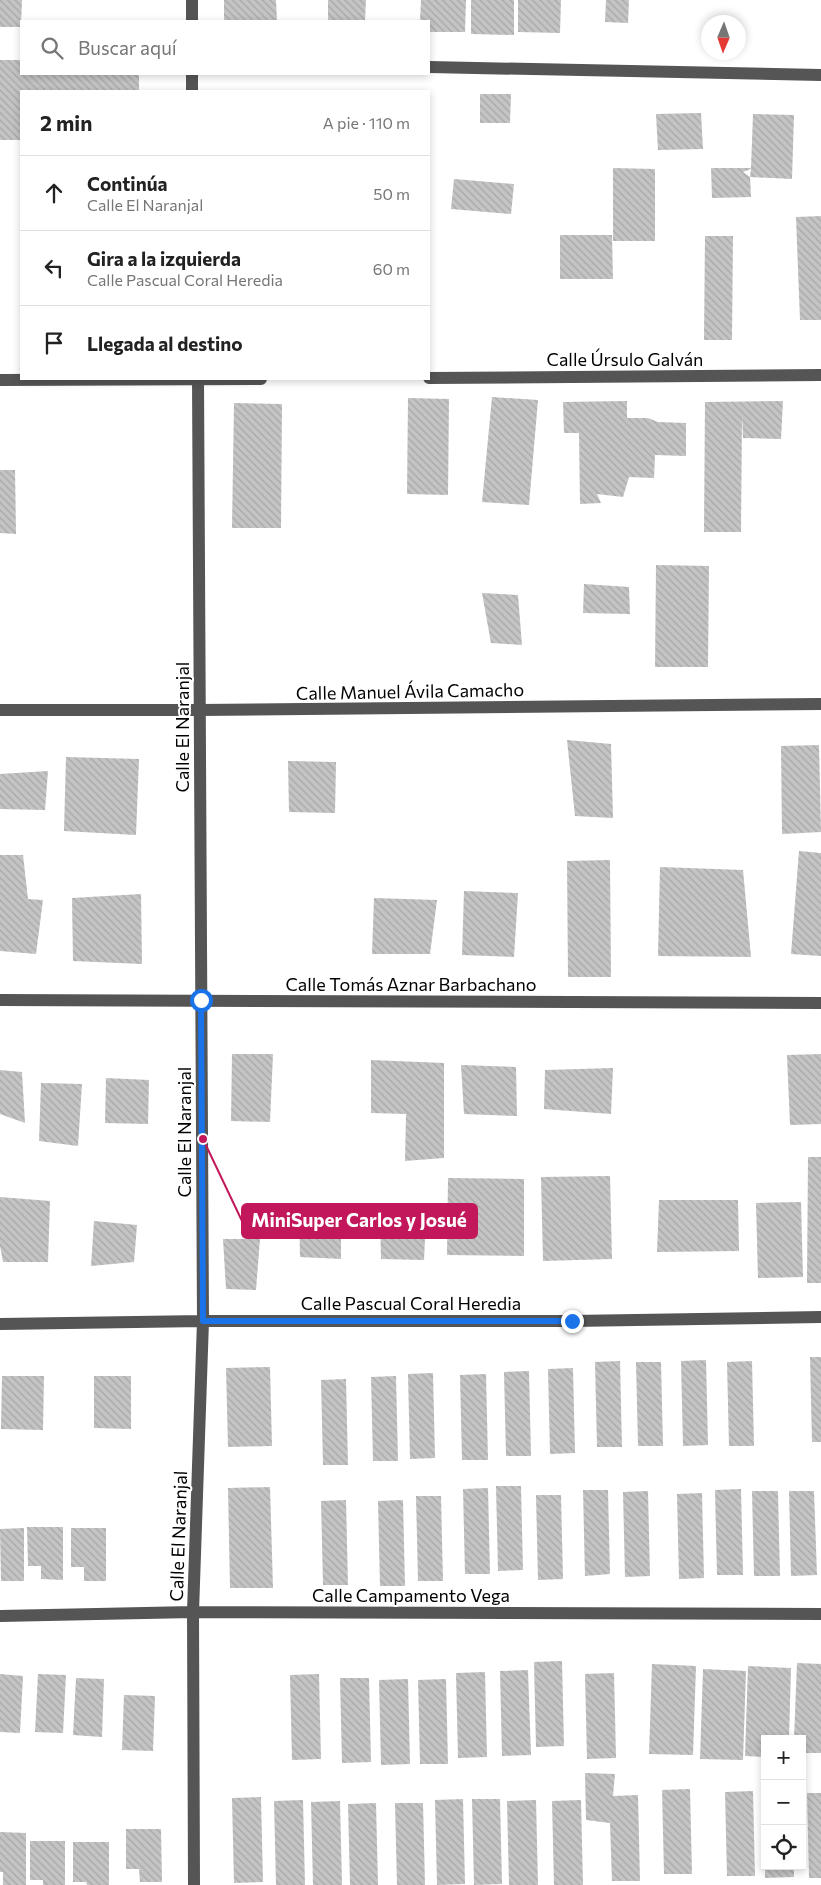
<!DOCTYPE html>
<html lang="es">
<head>
<meta charset="utf-8">
<style>
  body { margin:0; font-family:Commissioner,sans-serif; background:#f2f2f2; color:#222 }
  .controls { position:absolute; right:15px; bottom:15px; display:grid; overflow:hidden; border-radius:0px; box-shadow:0 2px 8px #0003 }
  .controls button { width:45px; height:45px; display:grid; place-items:center; padding:0; border:0; border-bottom:1px solid #e0e0e0; background:#fff; color:#222; font:25px sans-serif }
  .compass { position:absolute; left:701px; top:15px; width:45px; height:45px; border-radius:50%; background:#fff; box-shadow:0 2px 8px #0003; rotate:182deg }
  .stop { position:absolute; width:15px; height:15px; margin:-11px; border:4px solid #1a73e8; border-radius:50%; background:#fff }
  .stop.end { background:#1a73e8; border-color:#fff; box-shadow:0 1px 5px #0008 }
  .list { margin:0; padding:0; list-style:none }
  h2 { display:flex; justify-content:space-between; align-items:center; height:65px; margin:0; padding:0 20px; font-size:21px }
  h2 small { font-size:16px; font-weight:400; color:#767676 }
  .list li { display:grid; grid-template-columns:32px 1fr auto; gap:15px; align-items:center; box-sizing:border-box; height:75px; padding:0 20px; border-top:1px solid #e0e0e0 }
  .list b { display:block; font-size:19px; white-space:nowrap }
  .list p { margin:0; font-size:16px; white-space:nowrap; color:#767676 }
  .list em { font-size:16px; font-style:normal; color:#767676 }
  .icon { flex:none; width:28px; height:28px; fill:none; stroke:currentColor; stroke-width:2; stroke-linecap:round; stroke-linejoin:round }
  .map { position:relative; flex:none; width:821px; height:1885px; overflow:hidden }
  .search { position:absolute; background:#fff; box-shadow:0 2px 8px #0003; left:20px; top:20px; width:410px; height:55px; display:flex; align-items:center; gap:12px; box-sizing:border-box; padding:0 18px; border-radius:0px; color:#767676; font-size:19px }
  .panel { position:absolute; background:#fff; box-shadow:0 2px 8px #0003; left:20px; top:90px; width:410px; height:290px; border-radius:0px }
  .map>svg:first-child { display:block }
  .building { fill:url(#building-back-hatch) }
  .lines { fill:none; stroke-linecap:round; stroke-linejoin:round }
  .minor { stroke:#555; stroke-width:12 }
  .route { stroke:#1a73e8; stroke-width:6 }
  .labels { text-anchor:middle; dominant-baseline:central; stroke-width:4; stroke-linejoin:round; paint-order:stroke }
  .street-label { font-size:18px; fill:#000; stroke:#fff }
  .leader { fill:none; stroke:#c2185b; stroke-width:2 }
  .callout-dot { fill:#c2185b; stroke:#fff; stroke-width:2 }
  .callout { fill:#c2185b; stroke:#c2185b; stroke-width:2 }
  .callout-label { font-size:19px; text-anchor:middle; font-weight:bold; fill:#fff }
</style>
</head>
<body>
<div class="map">
<svg width="821" height="1885" viewBox="0 0 821 1885">
  <defs>
    <pattern id="building-back-hatch" width="6" height="6" patternUnits="userSpaceOnUse" patternTransform="scale(1.25)"><rect width="6" height="6" fill="#c4c4c4"/><path d="M-1 5l2 2M0 0l6 6M5-1l2 2" fill="none" stroke="#a7a7a7"/></pattern>
  </defs>
  <rect width="100%" height="100%" fill="#fff"/>
  <!-- building -->
  <path class="building" d="M 0,0 L 22,0 L 21,27 L 0,27 Z
    M 224,0 L 276,0 L 277,21 L 224,21 Z
    M 328,0 L 366,0 L 365,21 L 328,21 Z
    M 421,0 L 466,0 L 465,32 L 429,32 L 429,21 L 420,21 Z
    M 471,0 L 514,0 L 514,35 L 471,34 Z
    M 518,0 L 561,0 L 560,33 L 518,32 Z
    M 606,0 L 629,0 L 628,23 L 605,22 Z
    M 0,60 L 21,60 L 21,74 L 139,74 L 139,91 L 21,91 L 21,140 L 0,140 Z
    M 480,94 L 511,94 L 510,123 L 480,123 Z
    M 701,113 L 703,149 L 658,150 L 656,114 Z
    M 753,114 L 794,115 L 792,179 L 750,177 L 751,169 L 743,172 L 750,177 L 751,197 L 712,198 L 711,168 L 751,168 Z
    M 613,168 L 655,169 L 655,241 L 613,241 Z
    M 454,179 L 514,184 L 511,214 L 451,209 Z
    M 821,216 L 821,320 L 800,320 L 796,217 Z
    M 560,235 L 612,235 L 613,279 L 560,279 Z
    M 705,236 L 733,236 L 732,340 L 704,340 Z
    M 492,397 L 538,400 L 529,505 L 482,502 Z
    M 408,398 L 449,399 L 448,495 L 407,494 Z
    M 627,401 L 627,418 L 648,418 L 658,422 L 686,423 L 686,456 L 655,455 L 654,478 L 629,477 L 623,497 L 597,494 L 601,503 L 580,504 L 579,433 L 564,433 L 563,402 Z
    M 783,401 L 781,439 L 743,438 L 742,415 L 741,532 L 704,532 L 705,402 Z
    M 234,403 L 282,404 L 281,528 L 232,528 Z
    M 0,470 L 15,470 L 16,534 L 0,533 Z
    M 656,565 L 709,566 L 708,667 L 655,667 Z
    M 584,584 L 629,587 L 630,614 L 583,613 Z
    M 482,593 L 518,595 L 522,645 L 491,643 Z
    M 567,740 L 611,744 L 613,818 L 575,816 Z
    M 819,745 L 821,832 L 782,834 L 781,746 Z
    M 66,757 L 139,759 L 136,835 L 64,831 Z
    M 288,761 L 336,762 L 335,813 L 289,812 Z
    M 48,771 L 45,810 L 0,809 L 0,774 Z
    M 799,851 L 821,853 L 821,956 L 791,954 Z
    M 0,855 L 23,855 L 28,899 L 43,900 L 36,954 L 0,951 Z
    M 610,860 L 611,977 L 568,977 L 567,861 Z
    M 660,867 L 743,870 L 751,957 L 658,956 Z
    M 464,891 L 518,893 L 514,957 L 462,955 Z
    M 141,894 L 142,964 L 73,961 L 72,898 Z
    M 374,898 L 437,900 L 430,954 L 372,954 Z
    M 232,1054 L 273,1054 L 270,1122 L 231,1121 Z
    M 821,1054 L 821,1124 L 790,1125 L 787,1055 Z
    M 371,1060 L 444,1063 L 444,1158 L 405,1161 L 406,1114 L 371,1113 Z
    M 461,1065 L 516,1067 L 517,1116 L 464,1114 Z
    M 613,1068 L 611,1114 L 544,1109 L 545,1070 Z
    M 0,1070 L 22,1072 L 25,1123 L 0,1114 Z
    M 106,1078 L 149,1080 L 148,1124 L 105,1123 Z
    M 41,1083 L 82,1084 L 78,1146 L 39,1141 Z
    M 808,1157 L 821,1157 L 821,1283 L 807,1283 Z
    M 610,1176 L 612,1259 L 543,1261 L 541,1177 Z
    M 448,1178 L 524,1179 L 524,1256 L 447,1255 Z
    M 0,1197 L 50,1201 L 48,1262 L 3,1262 L 0,1246 Z
    M 659,1200 L 738,1200 L 739,1251 L 657,1252 Z
    M 801,1202 L 803,1277 L 758,1278 L 756,1203 Z
    M 299,1210 L 341,1214 L 341,1259 L 300,1257 Z
    M 380,1216 L 426,1218 L 424,1260 L 381,1259 Z
    M 94,1221 L 137,1225 L 134,1262 L 91,1266 Z
    M 223,1239 L 260,1239 L 256,1290 L 226,1289 Z
    M 810,1357 L 821,1357 L 821,1442 L 812,1442 Z
    M 706,1360 L 708,1445 L 683,1446 L 681,1361 Z
    M 620,1361 L 622,1447 L 597,1447 L 595,1362 Z
    M 752,1361 L 754,1446 L 729,1446 L 727,1362 Z
    M 636,1362 L 661,1362 L 663,1446 L 638,1446 Z
    M 270,1367 L 272,1446 L 228,1447 L 226,1368 Z
    M 573,1368 L 575,1453 L 550,1454 L 548,1369 Z
    M 529,1371 L 531,1456 L 506,1456 L 504,1372 Z
    M 433,1373 L 435,1458 L 410,1459 L 408,1374 Z
    M 486,1374 L 488,1460 L 462,1460 L 460,1375 Z
    M 2,1376 L 44,1376 L 43,1430 L 1,1429 Z
    M 94,1376 L 131,1376 L 131,1429 L 94,1428 Z
    M 396,1376 L 398,1461 L 373,1461 L 371,1377 Z
    M 346,1379 L 348,1465 L 323,1465 L 321,1380 Z
    M 496,1486 L 521,1486 L 523,1570 L 498,1571 Z
    M 270,1487 L 273,1588 L 230,1588 L 228,1488 Z
    M 488,1488 L 490,1574 L 465,1574 L 463,1489 Z
    M 741,1489 L 743,1575 L 717,1575 L 715,1490 Z
    M 583,1490 L 608,1490 L 610,1574 L 585,1576 Z
    M 648,1491 L 650,1576 L 625,1577 L 623,1492 Z
    M 752,1491 L 778,1491 L 780,1576 L 754,1576 Z
    M 789,1491 L 814,1491 L 817,1575 L 791,1576 Z
    M 702,1493 L 704,1578 L 679,1579 L 677,1494 Z
    M 536,1495 L 561,1495 L 563,1579 L 538,1580 Z
    M 416,1496 L 441,1496 L 443,1581 L 418,1581 Z
    M 346,1500 L 348,1585 L 323,1585 L 321,1501 Z
    M 403,1500 L 405,1586 L 380,1586 L 378,1501 Z
    M 27,1527 L 63,1527 L 63,1580 L 41,1579 L 41,1566 L 28,1566 Z
    M 24,1528 L 24,1581 L 1,1581 L 0,1529 Z
    M 71,1528 L 106,1528 L 106,1581 L 84,1581 L 84,1567 L 71,1567 Z
    M 562,1661 L 564,1746 L 536,1747 L 534,1662 Z
    M 797,1663 L 821,1664 L 821,1753 L 802,1753 L 802,1739 L 794,1739 Z
    M 652,1664 L 696,1666 L 693,1755 L 649,1754 Z
    M 748,1666 L 791,1668 L 789,1739 L 765,1739 L 765,1757 L 745,1756 Z
    M 703,1669 L 746,1671 L 743,1760 L 700,1759 Z
    M 528,1670 L 531,1755 L 502,1756 L 500,1671 Z
    M 485,1672 L 487,1757 L 458,1758 L 456,1673 Z
    M 614,1673 L 616,1758 L 587,1759 L 585,1674 Z
    M 0,1674 L 23,1676 L 20,1733 L 0,1732 Z
    M 38,1674 L 66,1675 L 63,1733 L 35,1732 Z
    M 319,1674 L 321,1759 L 292,1760 L 290,1675 Z
    M 76,1678 L 104,1679 L 102,1737 L 73,1735 Z
    M 340,1678 L 369,1678 L 371,1762 L 342,1763 Z
    M 408,1679 L 410,1764 L 381,1765 L 379,1680 Z
    M 446,1679 L 448,1764 L 420,1764 L 418,1680 Z
    M 124,1695 L 155,1696 L 153,1751 L 122,1750 Z
    M 585,1773 L 615,1774 L 613,1796 L 638,1795 L 640,1881 L 612,1881 L 610,1823 L 586,1820 Z
    M 690,1789 L 692,1874 L 664,1874 L 662,1790 Z
    M 753,1791 L 755,1876 L 727,1876 L 725,1792 Z
    M 807,1793 L 821,1793 L 821,1878 L 809,1878 Z
    M 261,1797 L 263,1882 L 234,1883 L 232,1798 Z
    M 463,1799 L 465,1884 L 437,1885 L 435,1800 Z
    M 472,1799 L 500,1799 L 502,1884 L 474,1885 Z
    M 303,1800 L 305,1885 L 276,1885 L 274,1801 Z
    M 536,1800 L 538,1885 L 509,1885 L 507,1801 Z
    M 581,1800 L 583,1885 L 554,1885 L 552,1801 Z
    M 340,1801 L 342,1885 L 313,1885 L 311,1802 Z
    M 376,1803 L 378,1885 L 350,1885 L 348,1804 Z
    M 395,1803 L 423,1803 L 425,1885 L 397,1885 Z
    M 126,1829 L 161,1829 L 162,1882 L 140,1882 L 139,1869 L 126,1869 Z
    M 0,1832 L 26,1833 L 26,1885 L 3,1885 L 3,1872 L 0,1872 Z
    M 30,1841 L 65,1841 L 65,1885 L 43,1885 L 43,1880 L 30,1880 Z
    M 73,1842 L 109,1842 L 109,1885 L 87,1885 L 86,1882 L 73,1882 Z
    M 765,1866 L 794,1866 L 794,1877 L 765,1878 Z"/>
  <g class="lines">
    <!-- minor -->
    <path class="minor" d="M 192,21 L 192,0
      M 429,67 L 821,75
      M 192,74 L 192,91
      M 429,378 L 821,375
      M 0,380 L 261,379
      M 0,710 L 199,710 L 821,704
      M 0,1000 L 821,1003
      M 0,1324 L 203,1321 L 572,1321 L 821,1317
      M 0,1616 L 193,1612 L 821,1614
      M 194,1885 L 193,1612 L 203,1321 L 198,379"/>
  </g>
  <g class="lines">
    <!-- route -->
    <path class="route" d="M 201,1000 L 203,1321 L 572,1321"/>
  </g>
  <g class="labels">
    <!-- street labels -->
    <g class="street-label">
      <text x="625" y="359">Calle Úrsulo Galván</text>
      <text transform="translate(410 691) rotate(-1)">Calle Manuel Ávila Camacho</text>
      <text transform="translate(182 727) rotate(-90)">Calle El Naranjal</text>
      <text x="411" y="984">Calle Tomás Aznar Barbachano</text>
      <text transform="translate(184 1132) rotate(-90)">Calle El Naranjal</text>
      <text x="411" y="1303">Calle Pascual Coral Heredia</text>
      <text transform="translate(178 1536) rotate(-88)">Calle El Naranjal</text>
      <text x="411" y="1595">Calle Campamento Vega</text>
    </g>
  </g>
  <!-- callouts -->
  <path class="leader" d="M203 1139L242 1221"/>
  <circle class="callout-dot" cx="203" cy="1139" r="5"/>
  <rect class="callout" x="242" y="1204" width="235" height="34" rx="5"/>
  <g class="callout-label">
    <text x="359" y="1227">MiniSuper Carlos y Josué</text>
  </g>
</svg>
<div class="controls">
<button>+</button>
<button>−</button>
<button><svg class="icon" aria-label="locate" viewBox="0 0 24 24"><circle cx="12" cy="12" r="6"/><path d="M12 2v4M12 18v4M2 12h4M18 12h4"/></svg></button>
</div>
<svg class="compass" viewBox="-18 -18 36 36"><path d="M0-13l5 13h-10z" fill="#e53935"/><path d="M0 13l5-13h-10z" fill="#767676"/></svg>
<div class="stop" style="left:201px;top:1000px"></div>
<div class="stop end" style="left:572px;top:1321px"></div>
<div class="search"><svg class="icon" aria-label="search" viewBox="0 0 24 24"><circle cx="10" cy="10" r="6"/><path d="M15 15l6 6"/></svg>Buscar aquí</div>
<section class="panel">
<h2>2 min<small>A pie · 110 m</small></h2>
<ul class="list">
<li><svg class="icon" aria-label="ahead" viewBox="0 0 24 24"><path d="M12 20V5M6 11l6-6 6 6"/></svg><div><b>Continúa</b><p>Calle El Naranjal</p></div><em>50 m</em></li>
<li><svg class="icon" aria-label="left" viewBox="0 0 24 24"><path d="M17 20v-9H6M10 6l-5 5 5 5"/></svg><div><b>Gira a la izquierda</b><p>Calle Pascual Coral Heredia</p></div><em>60 m</em></li>
<li><svg class="icon" aria-label="arrive" viewBox="0 0 24 24"><path d="M6 21V4h12l-3 4 3 4H6"/></svg><div><b>Llegada al destino</b></div></li>
</ul>
</section>
</div>
</body>
</html>
